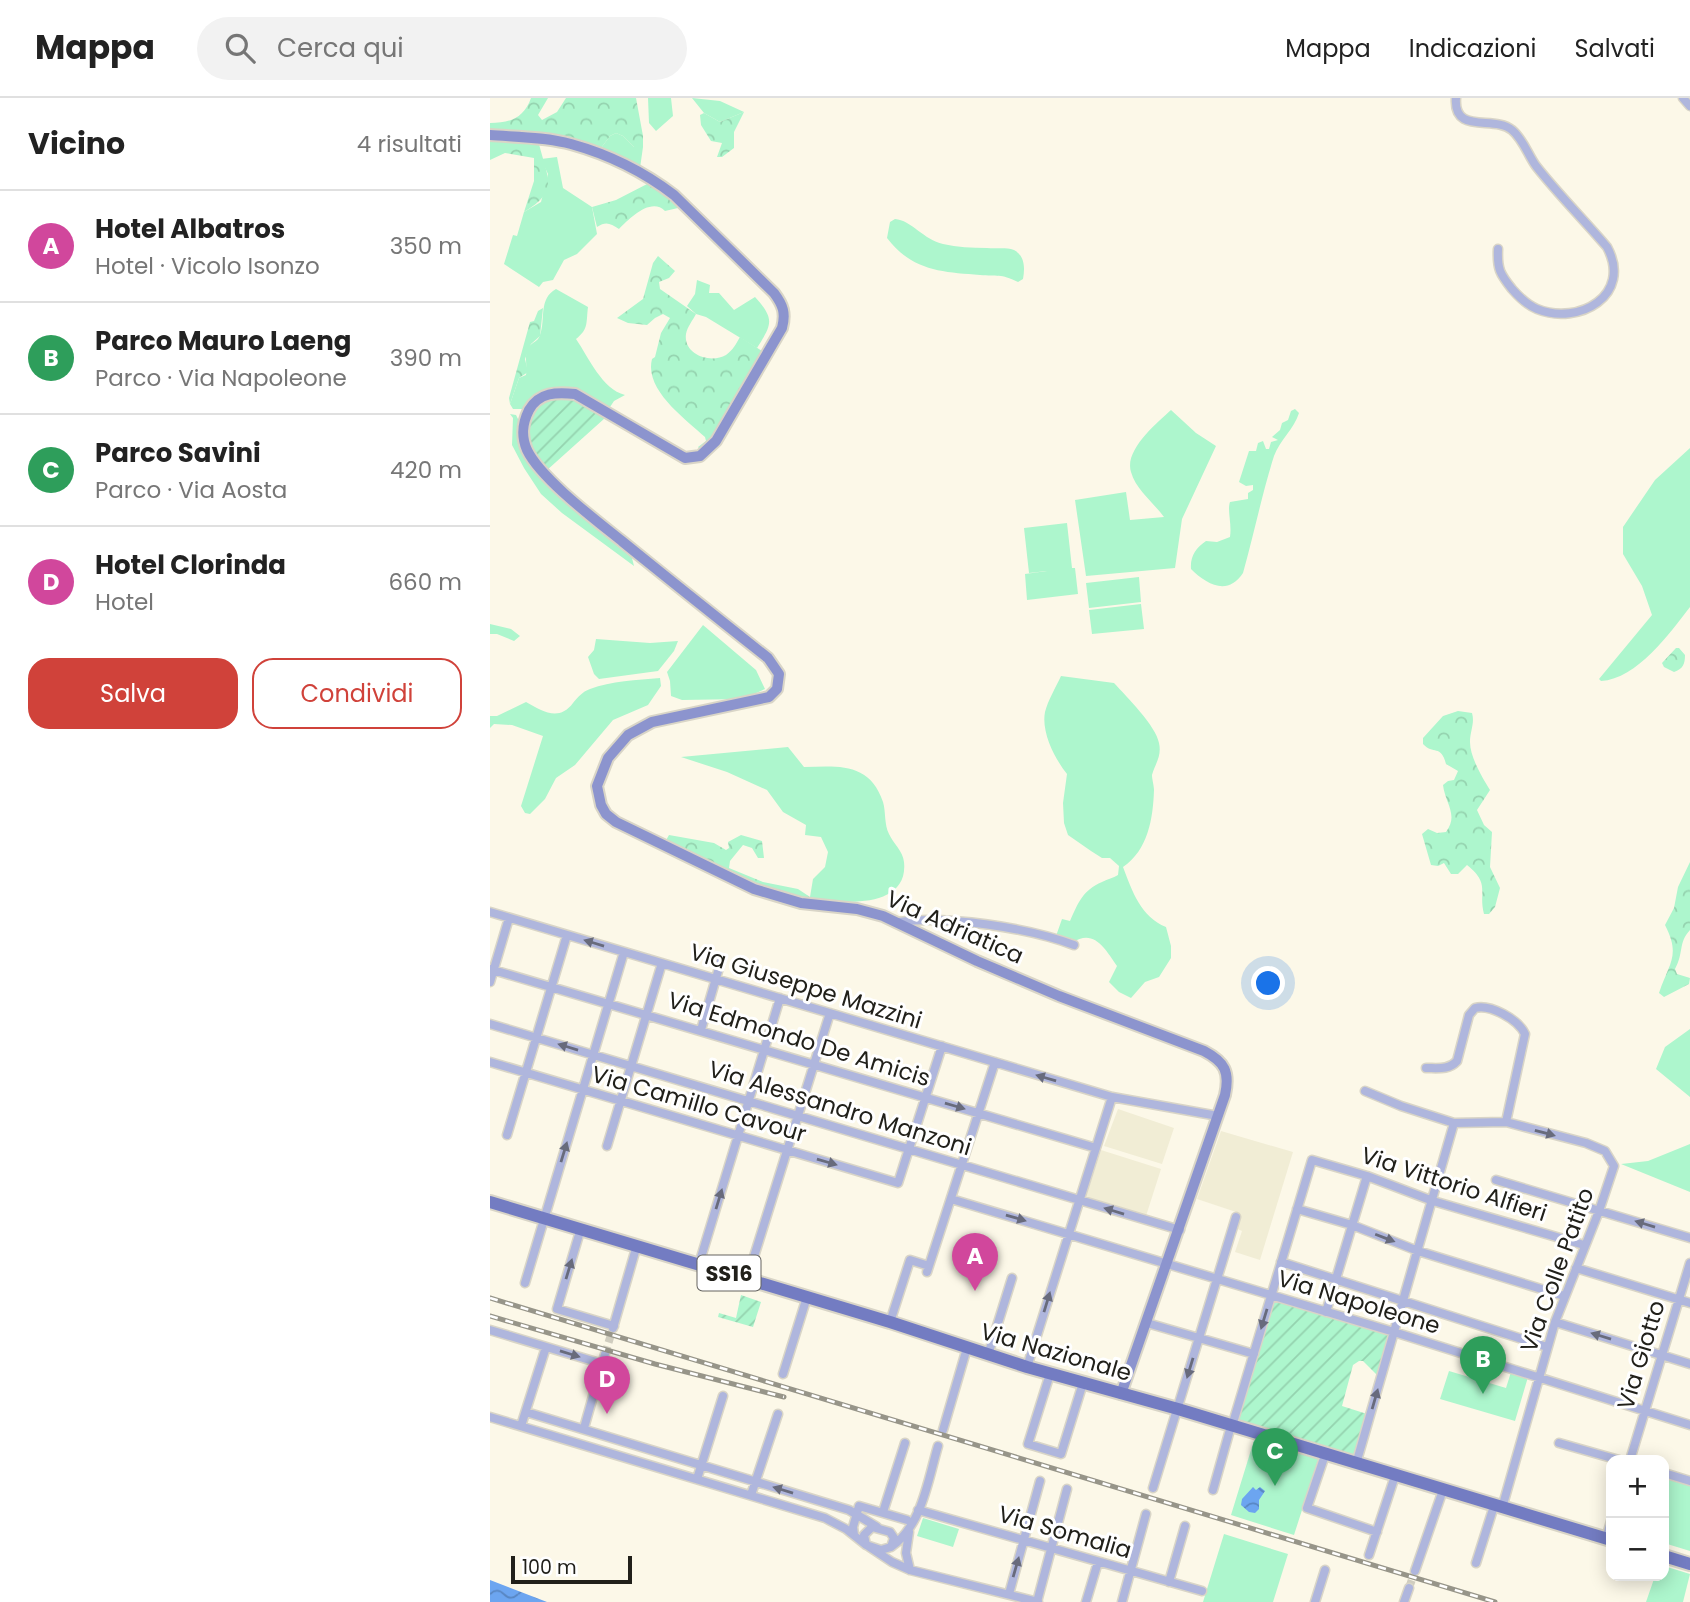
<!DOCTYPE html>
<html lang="it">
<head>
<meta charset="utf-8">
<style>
  body { margin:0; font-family:Poppins,sans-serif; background:#f2f2f2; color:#222 }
  .controls { position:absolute; right:21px; bottom:21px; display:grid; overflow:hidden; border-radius:14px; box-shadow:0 4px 18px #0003 }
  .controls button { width:63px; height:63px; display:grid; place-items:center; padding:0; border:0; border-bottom:2px solid #e0e0e0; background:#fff; color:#222; font:35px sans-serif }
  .scale { position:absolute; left:21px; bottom:18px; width:121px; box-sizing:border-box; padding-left:7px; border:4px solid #21201a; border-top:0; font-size:19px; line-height:24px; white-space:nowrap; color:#21201a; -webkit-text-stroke:5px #fff; paint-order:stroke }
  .you { position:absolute; left:779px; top:886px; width:24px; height:24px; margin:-18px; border:5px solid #fff; border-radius:50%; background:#1a73e8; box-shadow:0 0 0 10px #1a73e833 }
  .badge { display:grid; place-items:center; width:46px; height:46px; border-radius:50%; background:#d0423a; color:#fff; font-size:23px; font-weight:700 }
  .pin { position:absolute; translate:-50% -58px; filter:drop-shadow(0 2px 4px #0008) }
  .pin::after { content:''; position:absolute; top:37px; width:24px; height:21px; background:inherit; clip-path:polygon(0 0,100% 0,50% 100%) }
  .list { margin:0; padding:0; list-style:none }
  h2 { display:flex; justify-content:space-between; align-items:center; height:91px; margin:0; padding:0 28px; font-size:30px }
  h2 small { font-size:23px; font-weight:400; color:#767676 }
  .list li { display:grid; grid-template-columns:46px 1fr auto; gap:21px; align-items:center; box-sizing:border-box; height:112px; padding:0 28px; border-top:2px solid #e0e0e0 }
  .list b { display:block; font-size:26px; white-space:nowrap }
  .list p { margin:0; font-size:23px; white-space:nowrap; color:#767676 }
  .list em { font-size:23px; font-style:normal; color:#767676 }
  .actions { display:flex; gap:14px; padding:21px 28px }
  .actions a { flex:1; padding:16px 0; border:2px solid #d0423a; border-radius:21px; text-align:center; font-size:24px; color:#d0423a }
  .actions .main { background:#d0423a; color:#fff }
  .icon { flex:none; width:38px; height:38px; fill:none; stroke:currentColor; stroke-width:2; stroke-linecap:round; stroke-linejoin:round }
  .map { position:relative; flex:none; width:1200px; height:1504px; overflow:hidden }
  header { display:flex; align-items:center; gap:42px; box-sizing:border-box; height:98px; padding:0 35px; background:#fff; border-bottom:2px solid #e0e0e0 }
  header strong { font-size:33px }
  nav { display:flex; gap:38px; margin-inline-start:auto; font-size:24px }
  .search { width:490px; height:63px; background:#f2f2f2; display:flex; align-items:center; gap:18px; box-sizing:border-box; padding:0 24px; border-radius:38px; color:#767676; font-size:26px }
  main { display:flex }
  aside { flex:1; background:#fff }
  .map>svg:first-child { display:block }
  .built { fill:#f1edd5 }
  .green { fill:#adf6cd }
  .forest { fill:url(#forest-crowns) }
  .garden { fill:url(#garden-furrows) }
  .water { fill:url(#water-waves) }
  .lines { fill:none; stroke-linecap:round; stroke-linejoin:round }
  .minor-tunnel { stroke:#d0cdbf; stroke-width:8; stroke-dasharray:8 4; stroke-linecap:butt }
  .minor-casing { stroke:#d9d5c7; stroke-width:11 }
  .secondary-casing { stroke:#d9d5c7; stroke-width:14 }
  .primary-casing { stroke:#d9d5c7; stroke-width:16 }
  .minor { stroke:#afb6dd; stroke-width:8 }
  .secondary { stroke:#8c94ce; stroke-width:10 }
  .primary { stroke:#737cc2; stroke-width:12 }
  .rail-casing { stroke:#979589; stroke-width:5 }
  .rail { stroke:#fff; stroke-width:2.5; stroke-dasharray:8; stroke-linecap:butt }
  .oneway { fill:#686b7c }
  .labels { text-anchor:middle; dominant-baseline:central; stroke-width:6; stroke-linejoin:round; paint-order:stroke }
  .shield { fill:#fff; stroke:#64635f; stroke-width:2 }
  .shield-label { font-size:21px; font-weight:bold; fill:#21201a }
  .street-label { font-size:23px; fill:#21201a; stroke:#fff }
</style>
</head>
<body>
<header>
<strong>Mappa</strong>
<div class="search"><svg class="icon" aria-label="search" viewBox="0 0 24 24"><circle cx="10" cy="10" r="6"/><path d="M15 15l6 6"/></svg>Cerca qui</div>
<nav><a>Mappa</a><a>Indicazioni</a><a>Salvati</a></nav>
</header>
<main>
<aside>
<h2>Vicino<small>4 risultati</small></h2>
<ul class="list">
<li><span class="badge" style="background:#d1479c">A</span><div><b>Hotel Albatros</b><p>Hotel · Vicolo Isonzo</p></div><em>350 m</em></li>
<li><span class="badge" style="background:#2e9e5b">B</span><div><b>Parco Mauro Laeng</b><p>Parco · Via Napoleone</p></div><em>390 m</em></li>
<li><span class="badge" style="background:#2e9e5b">C</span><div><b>Parco Savini</b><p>Parco · Via Aosta</p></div><em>420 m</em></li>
<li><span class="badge" style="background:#d1479c">D</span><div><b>Hotel Clorinda</b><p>Hotel</p></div><em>660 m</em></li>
</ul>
<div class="actions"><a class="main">Salva</a><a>Condividi</a></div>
</aside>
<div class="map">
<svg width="1200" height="1504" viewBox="0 0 1200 1504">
  <defs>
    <pattern id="forest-crowns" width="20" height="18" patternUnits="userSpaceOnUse" patternTransform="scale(1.75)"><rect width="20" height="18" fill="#adf6cd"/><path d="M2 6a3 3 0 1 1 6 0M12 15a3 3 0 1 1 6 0" fill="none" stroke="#95d3af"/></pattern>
    <pattern id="garden-furrows" width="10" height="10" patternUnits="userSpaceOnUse" patternTransform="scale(1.75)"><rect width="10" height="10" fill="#adf6cd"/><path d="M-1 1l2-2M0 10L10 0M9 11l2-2" fill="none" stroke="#95d3af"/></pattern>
    <pattern id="water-waves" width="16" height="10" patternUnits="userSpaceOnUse" patternTransform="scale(1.75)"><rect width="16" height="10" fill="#6ca5f0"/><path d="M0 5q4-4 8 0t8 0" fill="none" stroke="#5886c2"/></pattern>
  </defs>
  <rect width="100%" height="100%" fill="#fcf8e8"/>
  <!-- built -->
  <path class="built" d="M 628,1011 L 684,1030 L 672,1066 L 614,1048 Z
    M 731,1033 L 803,1054 L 770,1162 L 745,1154 L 752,1133 L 745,1130 L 749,1115 L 707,1101 Z
    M 611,1052 L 671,1071 L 656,1118 L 596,1099 Z"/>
  <!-- green -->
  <path class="green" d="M 158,0 L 181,0 L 183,18 L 166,33 L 159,25 Z
    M 202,0 L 230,3 L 254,14 L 230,24 L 214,15 Z
    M 126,35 L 133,38 L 144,49 L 153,49 L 150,70 L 111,50 L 120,38 Z
    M 67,59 L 73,90 L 102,109 L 107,136 L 87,156 L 74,162 L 63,182 L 53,184 L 49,189 L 14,166 L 23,137 L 27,138 L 34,114 L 51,104 L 58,76 L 51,61 Z
    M 405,121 C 421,122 434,142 453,146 C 467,149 482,150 497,150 C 506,151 516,149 524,152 C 535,158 535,170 533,181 L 528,184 C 510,175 508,179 490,177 C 452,174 422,173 397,140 L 400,124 Z
    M 207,182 L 220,187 L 219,195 L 229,195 L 244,212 L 265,199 C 285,221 282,226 267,250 L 216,219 L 206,216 L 197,208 L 205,196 Z
    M 66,191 L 98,209 C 96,224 99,231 86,241 C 99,260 112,291 135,297 L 124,303 L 118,312 C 83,292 66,277 33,311 L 23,311 L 20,306 L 29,280 L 36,277 C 38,267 33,259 39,249 C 42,244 48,244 50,237 C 56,221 48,201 66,191 Z
    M 805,311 L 809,315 C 804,331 790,342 784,358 C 772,396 764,436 753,475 C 738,498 717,487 701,471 C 700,458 706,450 716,443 L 727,444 L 740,439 C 742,426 737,412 740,404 L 758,401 L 758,395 L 763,392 L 763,387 L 756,388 L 749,384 L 759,353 L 766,353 L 768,345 L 773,343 L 776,351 L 779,351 L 781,344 L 788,342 L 782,339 L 790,332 L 792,325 L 798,322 L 801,313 Z
    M 681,312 L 706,335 L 726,348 L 692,421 L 685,470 L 596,478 L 585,402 L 636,394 L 640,422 L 674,419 C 664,405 646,392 641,374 C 634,352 667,325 681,312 Z
    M 20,316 L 26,317 L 29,323 L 28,344 L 49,379 L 88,416 L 142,460 L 144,468 L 72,415 L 51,396 L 34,370 L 22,347 L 23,320 Z
    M 1200,350 L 1200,509 C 1180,535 1147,581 1111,583 L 1109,581 L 1162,517 L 1152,488 L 1133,456 L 1133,429 L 1165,382 Z
    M 577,425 L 582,470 L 585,470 L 588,496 L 537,502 L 535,476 L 557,473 L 539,475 L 534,430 Z
    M 649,479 L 651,504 L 599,510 L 596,485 Z
    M 651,506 L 654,531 L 602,536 L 599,512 Z
    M 213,527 L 266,572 L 275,591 L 253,601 L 192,602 L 181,598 L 180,583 L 177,574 Z
    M 106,541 L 160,545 L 188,543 L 184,553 L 168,573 L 109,581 L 104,576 L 98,559 L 104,552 Z
    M 571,578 L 624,585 C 637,599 666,628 669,645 C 672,658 665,666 662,677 C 662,681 664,688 664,692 C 663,721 658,752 633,769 C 642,793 651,819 676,829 L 681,848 L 681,860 L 669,879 L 655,884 L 641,900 L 629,894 L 619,884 L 627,868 C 615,851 604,830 582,845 L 566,838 L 572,821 L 580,823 C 588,805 593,792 612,784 C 618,781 623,780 628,777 L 629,768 L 620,760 L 612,760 L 601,753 L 578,737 L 574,725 L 573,705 L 577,676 C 565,661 551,634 555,614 C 558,602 566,589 571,578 Z
    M 170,580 L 171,588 L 158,607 L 123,622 L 85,667 L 66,680 L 55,701 L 40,716 L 35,715 L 31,708 L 53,638 L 22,627 L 4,626 L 0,630 L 0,618 L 7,618 L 36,604 C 52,613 69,624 83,605 C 88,599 92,594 100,591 C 121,583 147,582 170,580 Z
    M 298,649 L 314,669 C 348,668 380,664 393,704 C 396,714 394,726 399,736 C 403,745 413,753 414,764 C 419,812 349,806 320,799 L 323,781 L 335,769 L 338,754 L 331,739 L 315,737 L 316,727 L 293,714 L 277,692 L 237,674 L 191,659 Z
    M 1200,931 L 1200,999 L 1166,971 L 1175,949 Z
    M 1200,1046 L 1200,1094 L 1131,1066 L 1158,1063 Z
    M 959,1273 L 1016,1290 L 1021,1274 L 1038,1279 L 1025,1323 L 950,1301 Z
    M 765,1339 L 829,1359 L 804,1437 L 741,1417 Z
    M 1174,1380 L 1200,1388 L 1200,1453 L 1174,1445 Z
    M 433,1420 L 469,1431 L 463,1449 L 427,1438 Z
    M 734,1436 L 798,1456 L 783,1504 L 713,1504 Z
    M 1174,1468 L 1200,1476 L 1193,1504 L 1156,1504 L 1165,1478 L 1174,1478 Z"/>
  <!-- forest -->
  <path class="forest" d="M 41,0 L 58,0 L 48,17 L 52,22 L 67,14 L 76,0 L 146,0 L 153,38 L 153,49 L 144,49 L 133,38 L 126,35 L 120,38 L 111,50 L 67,39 L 0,33 L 0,25 C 20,25 34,20 41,0 Z
    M 254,14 L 244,34 L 244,50 L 232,59 L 227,59 L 232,45 L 221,43 L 211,27 L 210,17 L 214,15 L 230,24 Z
    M 0,43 L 49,46 C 57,79 70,93 34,114 L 44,83 L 44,60 L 15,55 L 0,62 Z
    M 159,85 L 180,100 L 188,110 L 175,113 C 161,99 140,120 129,131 C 120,125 116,123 107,129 L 102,109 L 126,102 Z
    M 168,158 L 185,173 L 179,180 L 169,184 L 170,191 L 206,216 C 203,222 197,229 196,236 C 193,257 221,266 236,257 C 243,252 246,246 250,239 L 275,255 L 227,338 L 212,354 L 208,349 L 216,343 L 215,339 C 196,321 154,292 162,261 L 165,259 L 171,235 L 180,220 L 173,216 L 165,220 L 157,227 L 138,225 L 127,220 L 153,201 L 163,165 Z
    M 53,210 L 50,238 L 41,246 L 35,261 L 38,274 L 29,280 L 20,306 L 19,300 L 40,224 L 44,223 L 48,213 Z
    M 0,526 L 21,531 L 30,538 L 24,543 L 7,536 L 0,536 Z
    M 1186,550 L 1189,550 L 1195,557 C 1195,566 1193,571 1184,574 L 1174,569 L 1172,565 Z
    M 968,613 L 982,615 C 985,625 980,633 980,644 C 980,659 992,679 1000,692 L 987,712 L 994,727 L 1002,734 L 1000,769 L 1010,790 L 1005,809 L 999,816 L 994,816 C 988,794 1001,786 977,767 L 968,776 L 961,776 L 954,765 L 948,768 L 941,767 L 932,736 L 938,731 L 947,735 L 956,734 C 969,717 955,705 953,687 L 958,683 L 964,682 L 968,673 L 956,666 C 951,646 943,657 933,646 L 933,640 L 953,618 Z
    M 179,737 L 224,745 L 236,752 L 239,750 L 238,744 L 251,737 L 272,743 L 274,760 L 268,760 L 262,750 L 253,747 L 240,763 L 239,770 L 273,784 L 308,791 L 320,799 L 319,805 L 277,795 L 175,744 Z
    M 1200,764 L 1200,832 C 1188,845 1194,855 1185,871 L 1187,876 L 1200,880 L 1199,886 L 1174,899 L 1169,895 C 1179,865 1191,858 1175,827 L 1184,810 L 1188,789 Z"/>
  <!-- garden -->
  <path class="garden" d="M 65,299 L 78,299 L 115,320 L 56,373 C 38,345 23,314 65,299 Z
    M 251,1197 L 271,1204 L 263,1229 L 228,1219 L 229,1215 L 246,1220 Z
    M 782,1199 L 902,1236 L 889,1279 L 873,1263 L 869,1263 L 863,1267 L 852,1308 L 877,1316 L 866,1360 L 748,1323 Z"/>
  <!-- water -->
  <path class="water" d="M 763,1389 L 766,1392 L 770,1389 L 775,1393 L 769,1402 L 769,1411 L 765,1415 L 759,1414 L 751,1407 L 752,1401 Z
    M 0,1482 L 57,1504 L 0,1504 Z"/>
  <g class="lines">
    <!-- minor-tunnel -->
    <path class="minor-tunnel" d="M 115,1256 L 123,1230
      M 919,1490 L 925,1473"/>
    <!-- minor casing -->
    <g class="minor-casing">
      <path id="minor" d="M 966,0 C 963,37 1004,17 1022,32 C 1033,41 1038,57 1046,68 C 1068,96 1094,122 1117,149 C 1143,197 1089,228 1047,211 C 1037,207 1029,199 1022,191 C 1010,176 1007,171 1008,151
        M 1193,0 L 1200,8
        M 0,814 L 622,999 L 728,1018
        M 409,824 C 456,817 539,830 584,847
        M 0,871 L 606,1050
        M 0,884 L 19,820
        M 0,926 L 690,1132
        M 211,932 L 231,863
        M 0,964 L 408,1085 L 452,948
        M 936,970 C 948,970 959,972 967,963 L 979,917 L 985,910 C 1000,906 1028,921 1035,936 L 1016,1024
        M 875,993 L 911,1008 L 964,1025 L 1016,1024 L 1096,1045 L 1115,1053 L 1124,1068 L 1109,1113 L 1065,1224 L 1012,1410
        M 17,1037 L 77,837
        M 117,1048 L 172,865
        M 1006,1082 L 1200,1140
        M 461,1101 L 904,1234 L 1200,1327
        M 807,1111 L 862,1127 L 928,1153 L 1074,1198
        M 91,1130 L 67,1211 L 124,1228
        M 791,1164 L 1057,1249
        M 209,1166 L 290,900
        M 1086,1170 L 1200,1205
        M 437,1174 L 505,964
        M 257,1181 L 340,915
        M 35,1185 L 134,854
        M 836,1214 L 877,1078
        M 400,1224 L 420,1162 L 439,1168
        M 1065,1224 L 1200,1266
        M 657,1225 L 764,1256
        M 123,1230 L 147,1147
        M 0,1232 L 113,1266
        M 498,1257 L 522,1180
        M 537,1269 L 622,999
        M 293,1276 L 317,1199
        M 560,1276 L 538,1346 L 571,1356 L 593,1285
        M 36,1314 L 359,1412 L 387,1429
        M 0,1319 L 335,1420 L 356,1431 L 376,1447
        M 31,1328 L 56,1249
        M 742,1328 L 822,1062 L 877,1078 L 943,1103 L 1094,1147
        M 94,1330 L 115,1256
        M 453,1332 L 477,1250
        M 1069,1345 L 1129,1362
        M 835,1357 L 817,1410 L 887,1434
        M 1140,1362 L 1200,1165
        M 866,1366 L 964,1025
        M 1174,1375 L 1200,1383
        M 207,1381 L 233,1298
        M 663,1390 L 746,1119
        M 723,1392 L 741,1328
        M 261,1397 L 288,1316
        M 428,1412 L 712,1493
        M 393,1414 L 415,1345
        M 382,1429 L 400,1434 L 404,1440 L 401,1449 L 391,1452 L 376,1447 L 374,1437 Z
        M 419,1434 L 416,1455 L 420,1472
        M 364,1437 L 363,1429 L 369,1408 L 417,1422
        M 1116,1441 L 1121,1423
        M 378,1448 L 402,1464 L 420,1472 L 548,1504
        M 401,1449 C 432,1428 438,1382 448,1348
        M 879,1457 L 905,1378
        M 986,1465 L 1004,1408
        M 925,1473 L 953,1392
        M 679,1484 L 695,1428
        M 519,1496 L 550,1383
        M 547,1504 L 577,1391
        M 596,1504 L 608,1464
        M 632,1504 L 656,1416
        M 825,1504 L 835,1472
        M 914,1504 L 919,1490"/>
    </g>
    <!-- secondary casing -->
    <g class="secondary-casing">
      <path id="secondary" d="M 0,37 C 26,39 56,39 81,46 C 117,56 154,74 184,97 L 284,195 C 293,207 296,215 292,230 L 226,343 L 210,358 L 195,360 L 85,296 C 67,294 49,294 39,312 C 32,326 31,338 37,352 C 51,381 107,423 133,444 C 181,483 230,522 278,560 L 289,576 L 287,591 L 279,599 L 162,624 L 138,637 L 118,660 L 107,688 L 111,707 L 116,716 L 126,724 L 264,791 L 311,805 L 367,811 L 393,818 L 487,863 L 569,898 L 714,953 C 735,964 740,974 735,997 L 631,1296"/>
    </g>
    <!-- primary casing -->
    <g class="primary-casing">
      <path id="primary" d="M 0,1104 L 400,1224 L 537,1269 L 688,1311 L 1121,1442
        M 1174,1458 L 1200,1466"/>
    </g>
    <!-- minor -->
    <use href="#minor" class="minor"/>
    <!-- secondary -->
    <use href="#secondary" class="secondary"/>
    <!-- primary -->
    <use href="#primary" class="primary"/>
    <!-- rail casing -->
    <g class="rail-casing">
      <path id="rail" d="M 0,1200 L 1005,1504
        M 0,1218 L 165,1266 L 294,1299"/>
    </g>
    <!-- rail -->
    <use href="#rail" class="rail"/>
  </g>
  <!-- one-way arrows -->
  <defs><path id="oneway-solid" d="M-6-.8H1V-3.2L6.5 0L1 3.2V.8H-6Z" transform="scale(1.75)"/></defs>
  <g class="oneway">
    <use href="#oneway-solid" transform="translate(104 845) rotate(-163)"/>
    <use href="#oneway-solid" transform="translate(78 949) rotate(-163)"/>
    <use href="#oneway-solid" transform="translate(556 980) rotate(-164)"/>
    <use href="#oneway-solid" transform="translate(465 1008) rotate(16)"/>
    <use href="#oneway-solid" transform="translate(1055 1035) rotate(15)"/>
    <use href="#oneway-solid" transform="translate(74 1054) rotate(-73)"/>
    <use href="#oneway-solid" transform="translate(337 1064) rotate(16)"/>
    <use href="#oneway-solid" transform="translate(229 1101) rotate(-73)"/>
    <use href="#oneway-solid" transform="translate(624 1113) rotate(-163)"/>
    <use href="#oneway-solid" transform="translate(526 1120) rotate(16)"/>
    <use href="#oneway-solid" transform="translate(1155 1126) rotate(-163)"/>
    <use href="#oneway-solid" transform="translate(895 1140) rotate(21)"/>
    <use href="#oneway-solid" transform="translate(79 1171) rotate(-73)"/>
    <use href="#oneway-solid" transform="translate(557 1204) rotate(-73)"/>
    <use href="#oneway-solid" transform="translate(774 1221) rotate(107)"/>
    <use href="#oneway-solid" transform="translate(1111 1238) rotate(-163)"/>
    <use href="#oneway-solid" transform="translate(80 1256) rotate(17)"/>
    <use href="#oneway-solid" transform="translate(700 1270) rotate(107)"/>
    <use href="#oneway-solid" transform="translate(885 1301) rotate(-74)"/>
    <use href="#oneway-solid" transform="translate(293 1392) rotate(-163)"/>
    <use href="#oneway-solid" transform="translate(526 1469) rotate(-74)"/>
  </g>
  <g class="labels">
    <!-- shield labels -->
    <rect class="shield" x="207.5" y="1157.5" width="63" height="35" rx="5"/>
    <g class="shield-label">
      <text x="239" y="1175">SS16</text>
    </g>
    <!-- street labels -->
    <g class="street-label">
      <text transform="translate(465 829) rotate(24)">Via Adriatica</text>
      <text transform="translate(316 888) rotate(17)">Via Giuseppe Mazzini</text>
      <text transform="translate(309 941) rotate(17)">Via Edmondo De Amicis</text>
      <text transform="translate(209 1006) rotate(16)">Via Camillo Cavour</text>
      <text transform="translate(350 1010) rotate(17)">Via Alessandro Manzoni</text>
      <text transform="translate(964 1086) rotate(18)">Via Vittorio Alfieri</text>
      <text transform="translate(1067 1172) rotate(-70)">Via Colle Patito</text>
      <text transform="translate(869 1204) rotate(17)">Via Napoleone</text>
      <text transform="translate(566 1254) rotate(16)">Via Nazionale</text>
      <text transform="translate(1151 1257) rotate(-73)">Via Giotto</text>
      <text transform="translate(575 1434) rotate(16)">Via Somalia</text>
    </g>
  </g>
</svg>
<div class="controls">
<button>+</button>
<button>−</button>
</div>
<div class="scale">100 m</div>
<div class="you"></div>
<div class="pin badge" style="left:485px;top:1193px;background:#d1479c">A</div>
<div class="pin badge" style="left:993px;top:1296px;background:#2e9e5b">B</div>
<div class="pin badge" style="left:785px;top:1388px;background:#2e9e5b">C</div>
<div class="pin badge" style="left:117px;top:1316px;background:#d1479c">D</div>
</div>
</main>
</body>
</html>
